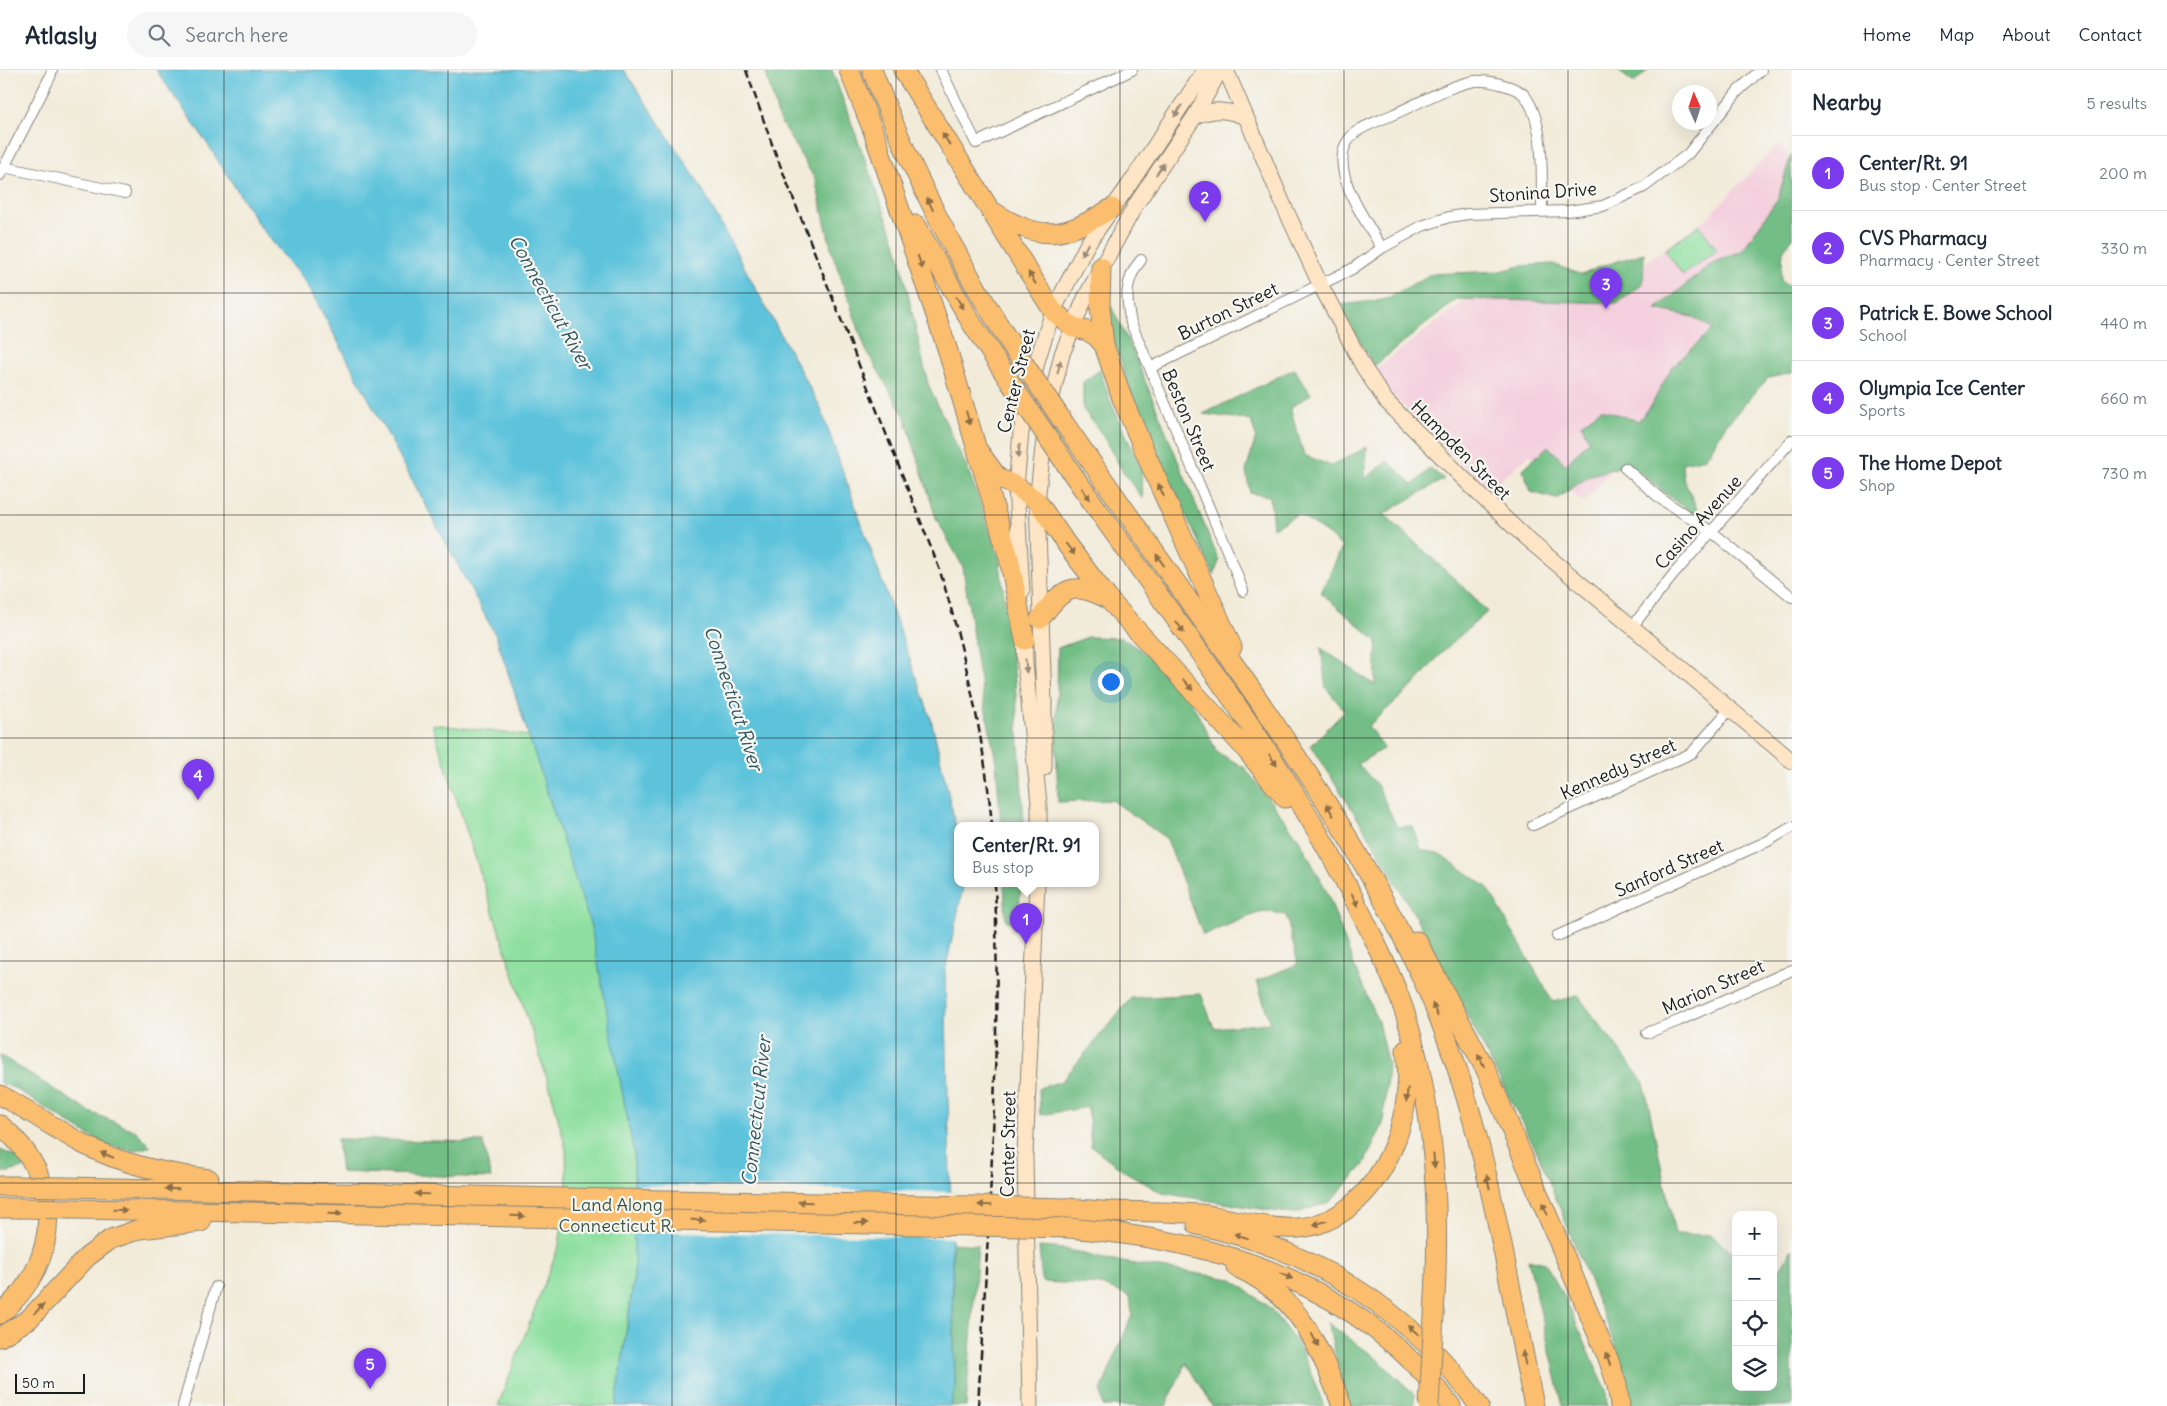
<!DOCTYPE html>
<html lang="en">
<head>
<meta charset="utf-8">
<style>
  body { margin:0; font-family:Delius,sans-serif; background:#f6f6f7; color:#1f2937 }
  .controls { position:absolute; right:15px; bottom:15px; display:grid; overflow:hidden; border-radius:10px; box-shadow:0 5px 20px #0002 }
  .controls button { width:45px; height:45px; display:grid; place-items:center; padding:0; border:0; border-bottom:1px solid #e0e1e3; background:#fff; color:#1f2937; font:25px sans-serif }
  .compass { position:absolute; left:1672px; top:15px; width:45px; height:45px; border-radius:50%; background:#fff; box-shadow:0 5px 20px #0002; rotate:357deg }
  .scale { position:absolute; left:15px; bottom:12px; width:70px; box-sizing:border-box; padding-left:5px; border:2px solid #1c1c1c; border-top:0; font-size:14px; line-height:18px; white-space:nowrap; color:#1c1c1c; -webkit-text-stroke:4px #f6f6f2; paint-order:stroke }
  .you { position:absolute; left:1110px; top:611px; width:18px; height:18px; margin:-12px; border:4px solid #fff; border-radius:50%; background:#1a73e8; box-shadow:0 0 0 8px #1a73e833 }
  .badge { display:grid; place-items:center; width:32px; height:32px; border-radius:50%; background:#7c3aed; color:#fff; font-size:16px; font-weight:700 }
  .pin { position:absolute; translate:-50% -41px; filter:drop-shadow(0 1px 2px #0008) }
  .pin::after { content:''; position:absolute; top:26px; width:18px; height:15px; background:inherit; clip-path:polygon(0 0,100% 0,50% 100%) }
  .popup { position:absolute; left:954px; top:752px; width:145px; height:65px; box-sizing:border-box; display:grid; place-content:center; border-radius:10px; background:#fff; filter:drop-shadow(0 1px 4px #0005); font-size:16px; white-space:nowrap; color:#747a83 }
  .popup b { font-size:19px; color:#1f2937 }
  .popup::after { content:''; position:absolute; left:50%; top:100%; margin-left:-10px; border:10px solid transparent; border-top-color:#fff }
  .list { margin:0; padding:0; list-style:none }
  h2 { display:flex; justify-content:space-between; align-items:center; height:65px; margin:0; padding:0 20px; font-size:21px }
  h2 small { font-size:16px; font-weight:400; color:#747a83 }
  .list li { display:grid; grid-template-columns:32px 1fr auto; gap:15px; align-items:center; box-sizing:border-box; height:75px; padding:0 20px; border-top:1px solid #e0e1e3 }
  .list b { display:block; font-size:19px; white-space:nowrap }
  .list p { margin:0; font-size:16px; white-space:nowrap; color:#747a83 }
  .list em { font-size:16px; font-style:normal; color:#747a83 }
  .icon { flex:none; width:28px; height:28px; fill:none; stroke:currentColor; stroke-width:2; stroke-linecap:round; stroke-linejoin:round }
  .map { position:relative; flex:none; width:1792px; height:1336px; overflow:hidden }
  header { display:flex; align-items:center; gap:30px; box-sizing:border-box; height:70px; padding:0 25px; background:#fff; border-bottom:1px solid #e0e1e3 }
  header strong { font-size:24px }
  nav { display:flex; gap:28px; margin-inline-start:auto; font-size:18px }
  .search { width:350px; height:45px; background:#f6f6f7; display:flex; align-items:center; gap:12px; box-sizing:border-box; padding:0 18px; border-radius:28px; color:#747a83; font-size:19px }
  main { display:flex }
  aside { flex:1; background:#fff }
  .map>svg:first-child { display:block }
  .built { fill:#f4cfdd }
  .green { fill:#8fe0a0; stroke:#567e5e }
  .forest { fill:#73be86; stroke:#486d51 }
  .water { fill:#5dc3db; stroke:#3c707c }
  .pier { fill:#f2ebd9 }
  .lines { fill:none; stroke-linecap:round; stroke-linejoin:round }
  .minor-casing { stroke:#87847a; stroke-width:12 }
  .secondary-casing { stroke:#87847a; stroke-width:17 }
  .motorway-casing { stroke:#87847a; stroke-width:21 }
  .minor { stroke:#fff; stroke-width:10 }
  .secondary { stroke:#fde5c5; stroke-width:15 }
  .motorway { stroke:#fbbe6e; stroke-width:19 }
  .rail { stroke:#1c1c1c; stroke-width:2.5; stroke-dasharray:8 4; stroke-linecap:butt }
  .motorway-bridge-casing { stroke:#87847a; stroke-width:21; stroke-linecap:butt }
  .motorway-bridge { stroke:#fbbe6e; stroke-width:19 }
  .oneway { fill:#988b79 }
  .oneway2 { fill:#8c6d45 }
  .grid { fill:none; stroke:#1c1c1c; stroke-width:1; stroke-opacity:0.55 }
  .labels { text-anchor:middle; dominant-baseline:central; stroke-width:4.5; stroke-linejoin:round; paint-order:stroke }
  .street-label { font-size:18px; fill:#1c1c1c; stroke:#f6f6f2 }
  .park-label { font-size:18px; fill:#3e5744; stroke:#f6f6f2 }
  .water-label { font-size:19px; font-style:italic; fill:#33565f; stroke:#f6f6f2 }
</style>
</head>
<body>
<header>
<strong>Atlasly</strong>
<div class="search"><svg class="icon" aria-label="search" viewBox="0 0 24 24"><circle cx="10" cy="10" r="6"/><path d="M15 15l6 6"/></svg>Search here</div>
<nav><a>Home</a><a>Map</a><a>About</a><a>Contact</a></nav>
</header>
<main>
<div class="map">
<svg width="1792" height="1336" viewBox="0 0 1792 1336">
  <rect width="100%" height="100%" fill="#f6f6f2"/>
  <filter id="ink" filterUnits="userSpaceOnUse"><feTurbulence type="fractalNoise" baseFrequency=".02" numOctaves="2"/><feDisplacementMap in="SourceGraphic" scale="10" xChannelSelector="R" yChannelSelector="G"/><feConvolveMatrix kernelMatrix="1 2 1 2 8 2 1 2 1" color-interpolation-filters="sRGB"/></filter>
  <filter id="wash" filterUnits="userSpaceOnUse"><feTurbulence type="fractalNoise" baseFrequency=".0096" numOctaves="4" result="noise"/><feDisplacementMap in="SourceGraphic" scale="20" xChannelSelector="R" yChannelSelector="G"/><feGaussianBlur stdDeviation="1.12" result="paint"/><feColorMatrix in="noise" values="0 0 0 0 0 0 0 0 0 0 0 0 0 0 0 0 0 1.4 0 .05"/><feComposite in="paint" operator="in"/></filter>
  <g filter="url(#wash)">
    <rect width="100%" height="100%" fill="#f2ebd9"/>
    <!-- built -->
    <path class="built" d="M 1779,73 L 1792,92 L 1792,164 L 1745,207 L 1767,258 L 1628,379 L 1584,433 L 1530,384 L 1488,420 L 1390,323 L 1375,300 L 1477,221 L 1582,210 L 1643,194 L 1707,148 Z"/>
    <!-- green -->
    <path class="green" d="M 1699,155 L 1717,180 L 1683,205 L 1665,180 Z
      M 432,654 L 529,666 L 663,1056 L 634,1206 L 616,1336 L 498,1336 L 559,1175 L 567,1120 L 566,1079 L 551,1021 Z"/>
    <!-- forest -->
    <path class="forest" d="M 765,0 L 832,0 L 898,179 L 928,314 L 968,400 L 999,486 L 1015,610 L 1024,755 L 1001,755 L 996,692 L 978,601 L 963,497 L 936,448 L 905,347 L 866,280 L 832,182 L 815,109 L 779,49 Z
      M 1617,0 L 1648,0 L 1634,13 Z
      M 1791,85 L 1792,169 L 1783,181 L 1781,210 L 1792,219 L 1792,303 L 1768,308 L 1725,356 L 1706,388 L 1682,393 L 1683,407 L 1701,448 L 1676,432 L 1630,394 L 1591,405 L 1556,429 L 1531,422 L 1523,399 L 1548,376 L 1566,395 L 1589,370 L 1581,354 L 1601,339 L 1638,351 L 1651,336 L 1672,297 L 1713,259 L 1693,247 L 1656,239 L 1714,192 L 1742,181 L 1778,128 Z
      M 1644,183 L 1643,214 L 1618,233 L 1457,229 L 1374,296 L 1339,235 L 1384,230 L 1431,204 L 1501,201 L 1521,196 L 1553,194 L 1582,205 L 1599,197 Z
      M 1109,232 L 1133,281 L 1219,491 L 1214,505 L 1136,338 L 1113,268 Z
      M 1294,299 L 1311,324 L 1290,338 L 1304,385 L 1331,396 L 1367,377 L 1365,409 L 1388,391 L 1413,415 L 1430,398 L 1444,409 L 1384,444 L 1471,524 L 1487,542 L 1444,580 L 1414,615 L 1368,656 L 1384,678 L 1358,694 L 1377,715 L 1397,757 L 1413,756 L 1421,780 L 1440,784 L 1487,817 L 1553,932 L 1578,926 L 1644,1013 L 1675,1164 L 1710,1165 L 1736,1184 L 1736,1317 L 1773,1317 L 1773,1211 L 1792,1179 L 1792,1336 L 1629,1336 L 1618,1282 L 1538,1084 L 1426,865 L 1372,771 L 1311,675 L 1345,641 L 1326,618 L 1321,578 L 1375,615 L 1377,571 L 1321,523 L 1342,477 L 1329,465 L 1298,444 L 1273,458 L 1270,426 L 1250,423 L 1246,401 L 1256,367 L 1251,350 L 1203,344 Z
      M 1100,300 L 1110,330 L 1141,398 L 1143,429 L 1125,405 L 1101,363 L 1083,339 L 1083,312 Z
      M 1088,567 L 1122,568 L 1151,587 L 1189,627 L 1217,682 L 1245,698 L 1299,769 L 1327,822 L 1354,896 L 1378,952 L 1388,996 L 1383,1054 L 1363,1096 L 1330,1132 L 1293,1144 L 1162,1123 L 1126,1102 L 1091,1076 L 1088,1037 L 1040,1045 L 1039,1018 L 1062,1011 L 1131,928 L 1201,924 L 1214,958 L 1270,953 L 1257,911 L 1298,894 L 1286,845 L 1263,841 L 1203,865 L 1167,769 L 1112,730 L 1058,732 L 1056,670 L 1058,578 Z
      M 1004,813 L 1021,813 L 1018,853 L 1006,851 Z
      M 0,985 L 88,1041 L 136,1061 L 151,1076 L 134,1081 L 104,1075 L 14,1018 L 0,1013 Z
      M 337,1069 L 483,1072 L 491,1108 L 341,1102 Z
      M 0,1080 L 20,1088 L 26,1097 L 9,1102 L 0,1102 Z
      M 952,1173 L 978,1175 L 966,1336 L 950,1336 L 955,1318 Z
      M 1039,1177 L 1065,1179 L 1103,1189 L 1232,1209 L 1270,1238 L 1300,1277 L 1324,1336 L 1212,1336 L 1186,1293 L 1166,1336 L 1103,1336 L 1101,1321 L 1132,1245 L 1130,1226 L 1101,1215 L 1042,1212 Z
      M 1528,1189 L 1545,1193 L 1565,1228 L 1606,1320 L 1607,1336 L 1563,1336 Z
      M 1328,1253 L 1375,1287 L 1414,1324 L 1414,1336 L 1349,1336 L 1343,1318 Z"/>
    <!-- water -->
    <path class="water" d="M 156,0 L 624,0 L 698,112 L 820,337 L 931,649 L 957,761 L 957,813 L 964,813 L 945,901 L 955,1318 L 950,1336 L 616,1336 L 634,1206 L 634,1084 L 591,857 L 496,566 L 308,216 L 259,155 L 205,70 Z"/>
    <!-- pier -->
    <path class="pier" d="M 632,1115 L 953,1122 L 954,1168 L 632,1161 Z"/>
  </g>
  <g filter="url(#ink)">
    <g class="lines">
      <!-- minor casing -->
      <g class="minor-casing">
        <path id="minor" d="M 941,0 L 976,73 L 1132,0
          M 4,97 L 125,123
          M 0,105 L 50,7 L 52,0
          M 1382,178 C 1367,153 1331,104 1346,74 C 1348,70 1353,64 1356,62 C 1367,54 1382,50 1394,44 C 1418,34 1449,15 1475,11 C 1487,10 1517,16 1525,26 C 1546,54 1541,108 1542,141
          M 1141,190 C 1124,210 1126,230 1131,253 L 1234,497 L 1243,521
          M 1150,298 L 1352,199 L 1382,178 L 1422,156 L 1449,147 L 1468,144 L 1568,141 L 1603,136 L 1644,117 L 1688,84 L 1738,21 L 1761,0
          M 1625,398 L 1661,429 L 1712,462 L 1792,527
          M 1631,558 L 1673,505 L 1792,370
          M 1533,755 L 1692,683 L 1729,640
          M 1557,866 L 1768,771 L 1792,757
          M 1647,963 L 1678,951 L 1792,900
          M 183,1336 L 216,1217"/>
      </g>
      <!-- secondary casing -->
      <g class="secondary-casing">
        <path id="secondary" d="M 1226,0 L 1283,134 L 1320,214 L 1364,298 L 1386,331 L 1481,426 L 1526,468 L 1792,691
          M 1195,46 C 1214,39 1226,39 1245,47
          M 1022,522 L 1016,416 L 1021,362 L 1038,288 L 1053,241 L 1088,173 L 1129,115 L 1205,0
          M 1024,560 L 1025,593 L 1039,734 L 1039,755
          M 1044,698 L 1044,632 L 1037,431 L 1046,352 L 1062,284 L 1085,228 L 1135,136 L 1195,46 L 1220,0
          M 1030,1336 L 1025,1086 L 1037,813"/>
      </g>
      <!-- motorway casing -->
      <g class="motorway-casing">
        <path id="motorway" d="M 849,0 L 879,76
          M 872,0 C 910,99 958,193 1016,282
          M 903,0 L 1053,241 L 1074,258 L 1088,261 L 1097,267 L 1104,275 L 1122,328 L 1154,403 L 1232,577
          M 874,64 L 947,278 L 1009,488 L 1025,570
          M 992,141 C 1042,173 1064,168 1112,138
          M 916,155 L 971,252 L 1010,312
          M 1101,197 L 1100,237 L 1104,275
          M 1064,353 C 1117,429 1170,505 1224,580 C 1302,692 1380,807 1433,933 C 1486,1061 1506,1201 1534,1336
          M 977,379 L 998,408 L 1016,416 L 1037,431 L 1067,475 L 1110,531 L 1243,676 L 1285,728
          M 1059,384 C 1157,529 1271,667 1351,823 C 1370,861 1390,900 1404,940 C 1434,1034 1440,1130 1435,1227
          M 1040,549 C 1062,518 1073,510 1108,529
          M 1417,871 L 1486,1000 L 1609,1291 L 1617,1315 L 1620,1336
          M 0,1025 C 29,1040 55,1059 83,1074 C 123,1095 165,1103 209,1109
          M 0,1055 C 64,1106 63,1192 0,1244
          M 0,1116 L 14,1116
          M 66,1117 L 470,1126
          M 0,1138 L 18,1138
          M 1068,1138 L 1123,1143
          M 71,1139 L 469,1146
          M 1112,1141 C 1144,1142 1175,1141 1207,1145 C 1233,1149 1259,1157 1285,1158 C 1331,1161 1367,1129 1387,1090 C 1404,1056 1411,1018 1406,980
          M 1197,1155 C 1310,1178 1413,1241 1479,1336
          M 1069,1158 C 1217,1170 1358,1212 1451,1336
          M 1236,1197 C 1299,1224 1319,1276 1342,1336
          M 0,1267 L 29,1249 L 87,1187 L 111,1169 L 140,1159 L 201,1152"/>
      </g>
      <!-- minor -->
      <use href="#minor" class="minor"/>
      <!-- secondary -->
      <use href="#secondary" class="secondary"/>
      <!-- motorway -->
      <use href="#motorway" class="motorway"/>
      <!-- rail -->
      <path class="rail" d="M 746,0 L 773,77 L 939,498 C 965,582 984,667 992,755
        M 978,1336 C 988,1162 1001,987 995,813"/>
      <!-- motorway-bridge casing -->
      <g class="motorway-bridge-casing">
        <path id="motorway-bridge" d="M 1016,282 L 1064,353
          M 1010,312 L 1059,384
          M 14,1116 L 66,1117
          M 470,1126 L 1068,1138
          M 18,1138 L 71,1139
          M 469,1146 L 1069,1158
          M 1429,1336 L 1435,1227"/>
      </g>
      <!-- motorway-bridge -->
      <use href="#motorway-bridge" class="motorway-bridge"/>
    </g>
    <!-- one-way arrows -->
    <defs><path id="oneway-solid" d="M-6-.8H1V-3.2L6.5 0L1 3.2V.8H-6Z" transform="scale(1.25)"/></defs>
    <g class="oneway">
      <use href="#oneway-solid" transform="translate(1178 41) rotate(123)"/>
      <use href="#oneway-solid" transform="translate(1160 99) rotate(-56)"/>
      <use href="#oneway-solid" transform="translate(1085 179) rotate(120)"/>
      <use href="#oneway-solid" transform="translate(1059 297) rotate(-77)"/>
      <use href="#oneway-solid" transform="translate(1019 381) rotate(95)"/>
      <use href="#oneway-solid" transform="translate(1026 596) rotate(86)"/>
    </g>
    <g class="oneway2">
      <use href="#oneway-solid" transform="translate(946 69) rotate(-122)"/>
      <use href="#oneway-solid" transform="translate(930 134) rotate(-116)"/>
      <use href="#oneway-solid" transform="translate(920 192) rotate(71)"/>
      <use href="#oneway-solid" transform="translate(1032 208) rotate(-122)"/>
      <use href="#oneway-solid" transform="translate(960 233) rotate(59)"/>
      <use href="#oneway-solid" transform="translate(968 348) rotate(74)"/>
      <use href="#oneway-solid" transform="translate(1161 420) rotate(-114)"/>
      <use href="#oneway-solid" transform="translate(1086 424) rotate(55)"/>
      <use href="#oneway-solid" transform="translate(1070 479) rotate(53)"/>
      <use href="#oneway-solid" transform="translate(1160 490) rotate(-125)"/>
      <use href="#oneway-solid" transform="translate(1180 557) rotate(55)"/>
      <use href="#oneway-solid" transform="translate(1188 615) rotate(48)"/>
      <use href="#oneway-solid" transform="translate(1273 690) rotate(56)"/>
      <use href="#oneway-solid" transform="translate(1330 740) rotate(-121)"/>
      <use href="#oneway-solid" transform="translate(1355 830) rotate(63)"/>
      <use href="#oneway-solid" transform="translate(1435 940) rotate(-112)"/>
      <use href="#oneway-solid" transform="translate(1481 990) rotate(-116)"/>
      <use href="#oneway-solid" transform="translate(1407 1025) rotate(96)"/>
      <use href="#oneway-solid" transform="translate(107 1085) rotate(-158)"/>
      <use href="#oneway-solid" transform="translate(1434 1091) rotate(85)"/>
      <use href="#oneway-solid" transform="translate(1488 1112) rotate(-103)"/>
      <use href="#oneway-solid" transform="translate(172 1119) rotate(-179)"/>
      <use href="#oneway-solid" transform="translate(422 1124) rotate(-179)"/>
      <use href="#oneway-solid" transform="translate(805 1132) rotate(-179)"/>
      <use href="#oneway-solid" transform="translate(985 1135) rotate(-179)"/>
      <use href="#oneway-solid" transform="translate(1545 1139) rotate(-113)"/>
      <use href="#oneway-solid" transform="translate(120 1140) rotate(1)"/>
      <use href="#oneway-solid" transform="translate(335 1144) rotate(1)"/>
      <use href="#oneway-solid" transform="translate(518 1146) rotate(1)"/>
      <use href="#oneway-solid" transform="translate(698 1150) rotate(1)"/>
      <use href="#oneway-solid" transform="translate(861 1153) rotate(1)"/>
      <use href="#oneway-solid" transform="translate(1320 1153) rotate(162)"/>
      <use href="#oneway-solid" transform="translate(1241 1166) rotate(-162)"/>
      <use href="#oneway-solid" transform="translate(1286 1206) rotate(24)"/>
      <use href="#oneway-solid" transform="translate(39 1239) rotate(-45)"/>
      <use href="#oneway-solid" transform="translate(1413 1260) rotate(-140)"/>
      <use href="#oneway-solid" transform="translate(1315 1270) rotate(62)"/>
      <use href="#oneway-solid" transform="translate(1524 1288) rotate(-101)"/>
      <use href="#oneway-solid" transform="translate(1608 1289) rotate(-112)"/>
    </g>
  </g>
  <!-- grid -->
  <path class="grid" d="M 224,0 L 224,1336M 448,0 L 448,1336M 672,0 L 672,1336M 896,0 L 896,1336M 1120,0 L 1120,1336M 1344,0 L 1344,1336M 1568,0 L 1568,1336M 0,223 L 1792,223M 0,445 L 1792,445M 0,668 L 1792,668M 0,891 L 1792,891M 0,1113 L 1792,1113"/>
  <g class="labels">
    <!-- street labels -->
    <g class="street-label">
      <text transform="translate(1543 122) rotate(-4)">Stonina Drive</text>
      <text transform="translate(1228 241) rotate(-26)">Burton Street</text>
      <text transform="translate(1016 311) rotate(-76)">Center Street</text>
      <text transform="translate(1189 350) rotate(67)">Beston Street</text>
      <text transform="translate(1461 380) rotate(45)">Hampden Street</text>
      <text transform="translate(1698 452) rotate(-48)">Casino Avenue</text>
      <text transform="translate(1618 699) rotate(-24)">Kennedy Street</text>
      <text transform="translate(1669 798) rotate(-24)">Sanford Street</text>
      <text transform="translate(1713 917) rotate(-24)">Marion Street</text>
      <text transform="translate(1008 1074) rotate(-89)">Center Street</text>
    </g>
    <!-- park labels -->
    <g class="park-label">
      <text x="617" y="1134">Land Along<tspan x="617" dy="21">Connecticut R.</tspan></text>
    </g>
    <!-- water labels -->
    <g class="water-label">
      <text transform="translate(551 232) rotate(61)">Connecticut River</text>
      <text transform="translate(734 628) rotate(72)">Connecticut River</text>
      <text transform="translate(756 1041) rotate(-84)">Connecticut River</text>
    </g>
  </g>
</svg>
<div class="controls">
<button>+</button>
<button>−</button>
<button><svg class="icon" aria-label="locate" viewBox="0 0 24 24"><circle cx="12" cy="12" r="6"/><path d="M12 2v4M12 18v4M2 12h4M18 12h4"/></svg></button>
<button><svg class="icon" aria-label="layers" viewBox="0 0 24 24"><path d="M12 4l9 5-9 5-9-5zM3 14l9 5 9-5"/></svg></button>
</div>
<svg class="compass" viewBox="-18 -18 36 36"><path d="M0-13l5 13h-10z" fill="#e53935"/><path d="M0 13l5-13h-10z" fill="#747a83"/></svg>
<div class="scale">50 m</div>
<div class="you"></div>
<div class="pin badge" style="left:1026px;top:874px">1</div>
<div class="popup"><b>Center/Rt. 91</b>Bus stop</div>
<div class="pin badge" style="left:1205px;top:152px">2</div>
<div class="pin badge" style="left:1606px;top:239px">3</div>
<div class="pin badge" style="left:198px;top:730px">4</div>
<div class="pin badge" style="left:370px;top:1319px">5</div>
</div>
<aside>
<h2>Nearby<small>5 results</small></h2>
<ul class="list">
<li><span class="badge">1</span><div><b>Center/Rt. 91</b><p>Bus stop · Center Street</p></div><em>200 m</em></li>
<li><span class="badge">2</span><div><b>CVS Pharmacy</b><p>Pharmacy · Center Street</p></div><em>330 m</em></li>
<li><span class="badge">3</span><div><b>Patrick E. Bowe School</b><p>School</p></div><em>440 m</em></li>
<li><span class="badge">4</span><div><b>Olympia Ice Center</b><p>Sports</p></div><em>660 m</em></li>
<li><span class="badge">5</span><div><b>The Home Depot</b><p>Shop</p></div><em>730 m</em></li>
</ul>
</aside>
</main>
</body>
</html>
